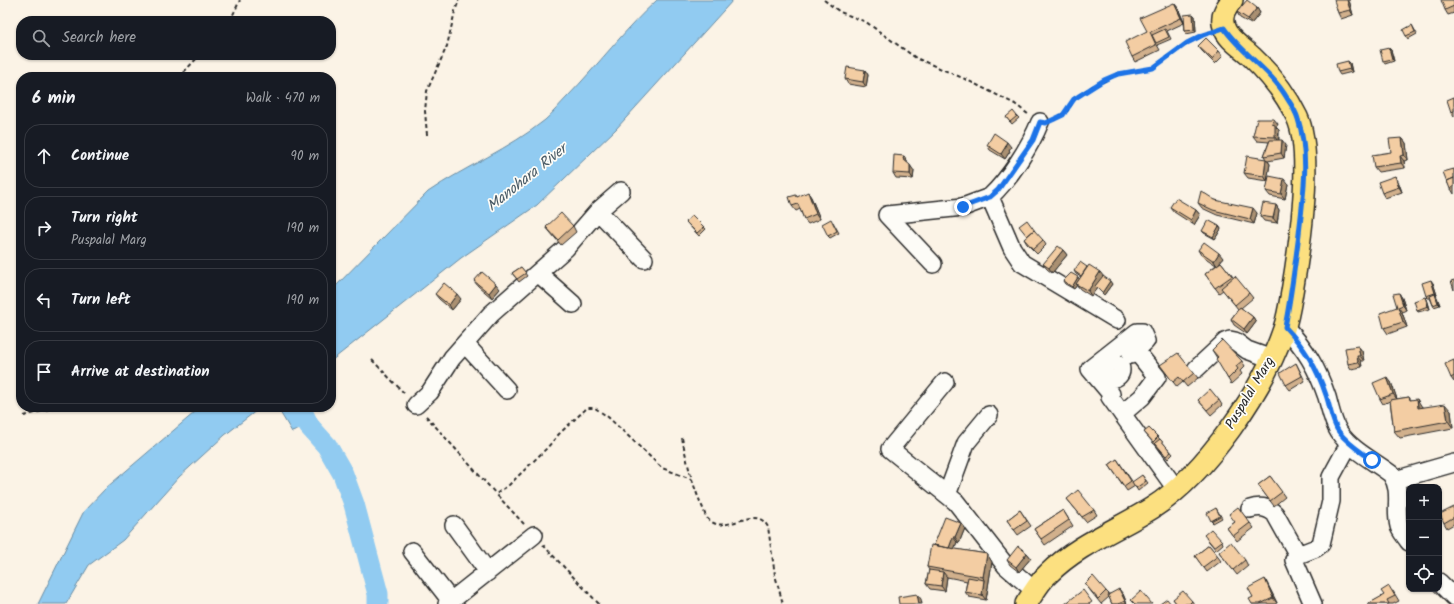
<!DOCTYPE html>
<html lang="en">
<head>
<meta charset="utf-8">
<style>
  body { margin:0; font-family:Kalam,sans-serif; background:#20242c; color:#f1f3f6 }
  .controls { position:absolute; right:12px; bottom:12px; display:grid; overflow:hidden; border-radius:8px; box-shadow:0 1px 3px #0004 }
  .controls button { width:36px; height:36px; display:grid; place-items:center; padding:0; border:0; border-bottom:1px solid #363941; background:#171b24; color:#f1f3f6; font:20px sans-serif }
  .stop { position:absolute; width:12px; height:12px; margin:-9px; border:3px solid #1a73e8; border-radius:50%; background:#fff }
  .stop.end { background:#1a73e8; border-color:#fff; box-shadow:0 1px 4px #0008 }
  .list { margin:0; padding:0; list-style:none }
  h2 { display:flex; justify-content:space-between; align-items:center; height:52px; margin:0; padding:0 16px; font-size:17px }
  h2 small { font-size:13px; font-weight:400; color:#9ea1a6 }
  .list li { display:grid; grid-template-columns:26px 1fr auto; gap:12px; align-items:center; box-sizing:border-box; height:64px; margin:0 8px 8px; padding:0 8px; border:1px solid #363941; border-radius:16px }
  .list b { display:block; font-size:15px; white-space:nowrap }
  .list p { margin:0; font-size:13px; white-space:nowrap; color:#9ea1a6 }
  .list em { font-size:13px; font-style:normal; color:#9ea1a6 }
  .icon { flex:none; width:22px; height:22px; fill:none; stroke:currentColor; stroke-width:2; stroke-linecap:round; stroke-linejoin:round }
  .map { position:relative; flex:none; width:1454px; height:604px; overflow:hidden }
  .search { position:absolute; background:#171b24; box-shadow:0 1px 3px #0004; left:16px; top:16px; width:320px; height:44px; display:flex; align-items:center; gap:10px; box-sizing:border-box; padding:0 14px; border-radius:16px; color:#9ea1a6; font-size:15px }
  .panel { position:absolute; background:#171b24; box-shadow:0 1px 3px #0004; left:16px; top:72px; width:320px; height:340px; border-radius:16px }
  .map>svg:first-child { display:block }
  .water { fill:#91cbf1; stroke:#688ba2 }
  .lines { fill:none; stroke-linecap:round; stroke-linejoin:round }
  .river { stroke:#91cbf1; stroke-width:21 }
  .minor-casing { stroke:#2b2b2b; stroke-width:20 }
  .major-casing { stroke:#2b2b2b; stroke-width:24 }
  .path { stroke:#2b2b2b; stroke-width:2; stroke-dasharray:4 3; stroke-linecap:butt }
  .minor { stroke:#fdfcf7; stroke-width:17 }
  .major { stroke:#fce080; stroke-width:21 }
  .wall { fill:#d1b08c; stroke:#2b2b2b }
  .shaded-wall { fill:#aa9072; stroke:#2b2b2b }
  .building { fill:#f3cda3; stroke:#2b2b2b }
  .route { stroke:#1a73e8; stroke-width:5 }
  .labels { text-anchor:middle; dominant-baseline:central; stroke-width:3.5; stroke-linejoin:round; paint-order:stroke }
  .street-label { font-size:14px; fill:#2b2b2b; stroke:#fdfcf7 }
  .water-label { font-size:15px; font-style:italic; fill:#4a5b66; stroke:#fdfcf7 }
</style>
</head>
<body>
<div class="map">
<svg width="1454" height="604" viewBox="0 0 1454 604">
  <rect width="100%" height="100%" fill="#fbf3e6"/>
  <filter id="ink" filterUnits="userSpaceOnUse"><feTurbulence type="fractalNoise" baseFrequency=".025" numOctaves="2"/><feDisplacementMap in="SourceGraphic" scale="8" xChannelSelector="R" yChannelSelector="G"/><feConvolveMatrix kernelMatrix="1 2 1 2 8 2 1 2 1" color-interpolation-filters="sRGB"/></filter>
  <g filter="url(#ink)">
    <!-- water -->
    <path class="water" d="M 657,0 L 733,0 L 616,129 L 537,205 L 461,258 L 331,361 L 331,291 L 428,192 C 466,166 509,149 545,120 C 553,113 560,104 568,96 C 598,65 625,29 657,0 Z
      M 201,407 L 261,407 L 225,435 L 179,477 L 123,540 L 89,565 L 66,604 L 38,604 L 84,511 L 106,488 Z
      M 277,407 L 309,407 L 310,413 L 319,422 L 292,432 Z"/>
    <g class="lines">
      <!-- river -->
      <path class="river" d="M 300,407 L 309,426 L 327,446 L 343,474 L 354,504 L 378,594 L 378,604"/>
      <!-- minor casing -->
      <g class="minor-casing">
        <path id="minor" d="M 1040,122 C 1030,147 1009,179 990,197 L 1012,248 L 1022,263 L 1117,320
          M 598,211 L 644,259
          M 933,264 L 887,215 L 963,207 L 990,197
          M 538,273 L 573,304
          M 1285,327 C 1306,349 1317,368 1327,397 C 1330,408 1333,423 1339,432 C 1351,450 1374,461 1391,474 C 1403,492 1394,507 1399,526 C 1400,531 1406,537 1409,542
          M 465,344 L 507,390
          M 1131,355 L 1146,341 L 1142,332 L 1137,332 L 1090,369 L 1111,394 L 1110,397 L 1176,489
          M1105 370a8 8 0 1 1 16 0a8 8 0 1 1-16 0Z
          M 1196,369 L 1225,342 L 1230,340 L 1235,341 L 1247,350 L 1272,359
          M 945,382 L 890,449 L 956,502 L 1006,566 L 1035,591
          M 416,405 L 430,392 L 452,358 L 491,314 L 566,248 L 598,211 L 621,191
          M 1122,414 L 1142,397 L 1157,377 L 1136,351
          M 1395,480 L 1454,463
          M 947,495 L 966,443 L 989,415
          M 1250,509 C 1259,506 1268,507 1275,514 L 1298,555 L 1316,548 L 1321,544 L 1331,501 L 1331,477 L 1349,444
          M 454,525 L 488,572
          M 412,551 L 451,601
          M 1298,555 L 1294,560 L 1313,604
          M 1439,582 L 1454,597
          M 447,604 L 534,535"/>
      </g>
      <!-- major casing -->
      <g class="major-casing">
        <path id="major" d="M 1026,604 C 1033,594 1039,582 1048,574 C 1078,544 1117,530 1152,508 C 1206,474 1264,389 1284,329 C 1288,317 1290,304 1292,292 C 1299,251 1314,153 1297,117 C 1286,94 1270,74 1252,57 C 1243,48 1227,39 1224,27 C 1220,16 1226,8 1232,0"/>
      </g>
      <!-- path -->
      <path class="path" d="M 824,0 L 840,12 L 866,22 L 916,58 L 965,79 L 1015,104 L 1029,115
        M 230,21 L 240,0
        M 179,77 L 200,55
        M 1054,120 L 1067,111 L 1074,99 L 1092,87 L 1118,74 L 1153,68 L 1187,43 L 1210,32
        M 427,135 L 425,111 L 427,91 L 447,46 L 455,11 L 459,0
        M 372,360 L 406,395
        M 24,416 L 56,407
        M 426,416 L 496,494
        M 682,438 C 687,462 692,484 702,506 C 704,510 705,517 709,520 C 726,536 755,503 768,527 L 775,575 L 783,604
        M 524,524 L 496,494 L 509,485 L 547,448 L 559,434 L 587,408 L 595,408 L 608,417 L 662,468 L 691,479
        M 543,545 L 599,604"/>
      <!-- minor -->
      <use href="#minor" class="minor"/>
      <!-- major -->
      <use href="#major" class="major"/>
    </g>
    <!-- wall -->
    <path class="wall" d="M 1349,0 L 1353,15 L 1341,19 L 1338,13 Z
      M 1454,0 L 1454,13 L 1448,15 L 1445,10 Z
      M 1174,3 L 1178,8 L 1184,22 L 1195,16 L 1196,32 L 1186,34 L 1185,31 L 1184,23 L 1167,31 L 1171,39 L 1157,45 L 1160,50 L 1135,62 L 1132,57 L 1147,31 Z
      M 1257,8 L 1260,13 L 1251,24 L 1240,18 L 1237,12 Z
      M 1412,25 L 1417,34 L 1408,39 L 1406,36 Z
      M 1198,46 L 1219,51 L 1223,56 L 1215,64 L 1202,51 Z
      M 1389,48 L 1391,50 L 1394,61 L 1385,64 L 1383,61 Z
      M 1348,61 L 1350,63 L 1352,72 L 1340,75 L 1338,72 Z
      M 865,70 L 868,75 L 866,87 L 848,84 L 845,79 Z
      M 1454,97 L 1454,117 L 1451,112 Z
      M 1017,116 L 1019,118 L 1012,124 L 1006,117 Z
      M 1278,124 L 1276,127 L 1279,130 L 1279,140 L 1286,145 L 1284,158 L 1268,161 L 1270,164 L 1267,181 L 1248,178 L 1244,173 L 1266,159 L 1264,156 L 1269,142 L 1257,141 L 1253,136 Z
      M 1402,138 L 1406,143 L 1408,160 L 1404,161 L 1405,168 L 1378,172 L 1374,167 L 1391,152 Z
      M 987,145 L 1011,147 L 1009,150 L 1010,151 L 1005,159 L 990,150 Z
      M 904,156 L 907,161 L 907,163 L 914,171 L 913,179 L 896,178 L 893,173 Z
      M 1454,169 L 1454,194 L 1447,182 Z
      M 1395,176 L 1398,181 L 1402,192 L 1385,198 L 1382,193 Z
      M 1288,184 L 1285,199 L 1270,196 L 1266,191 Z
      M 797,197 L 811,197 L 820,219 L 808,224 L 804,219 L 800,209 L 796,211 L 792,206 Z
      M 1215,200 L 1257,213 L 1254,224 L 1217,215 L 1202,208 L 1198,203 Z
      M 1276,205 L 1279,210 L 1277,223 L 1264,221 L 1260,216 Z
      M 1170,207 L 1196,210 L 1200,215 L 1194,225 L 1174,212 Z
      M 686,222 L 704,227 L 706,229 L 699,236 Z
      M 833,222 L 839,233 L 830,238 L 828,236 Z
      M 573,226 L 576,232 L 561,245 L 550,232 L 546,227 Z
      M 1219,226 L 1221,229 L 1215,239 L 1204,233 L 1202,231 Z
      M 1024,239 L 1043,240 L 1046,245 L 1037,254 L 1027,244 Z
      M 1063,250 L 1067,255 L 1052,273 L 1047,269 L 1043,264 Z
      M 1198,250 L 1223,258 L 1219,263 L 1221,262 L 1233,277 L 1249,293 L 1253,298 L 1241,308 L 1253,317 L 1256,322 L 1247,334 L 1234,325 L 1231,319 L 1238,309 L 1223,290 L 1219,293 L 1205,274 L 1216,265 L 1201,255 Z
      M 521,267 L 527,276 L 519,282 L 512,273 Z
      M 1087,267 L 1100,272 L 1102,276 L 1112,284 L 1104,295 L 1097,288 L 1091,296 L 1080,289 L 1077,285 L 1074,289 L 1065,284 L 1063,281 L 1079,279 L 1081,277 L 1076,274 L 1074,271 Z
      M 474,281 L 500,289 L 492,298 L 478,286 Z
      M 1433,283 L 1437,295 L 1436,296 L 1440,305 L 1434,307 L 1433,305 L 1430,298 L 1428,298 L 1426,296 Z
      M 1399,293 L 1402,298 L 1406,310 L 1402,312 L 1407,327 L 1388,334 L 1384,328 L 1397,307 Z
      M 435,294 L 461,299 L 452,310 L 439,299 Z
      M 1425,297 L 1427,299 L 1430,309 L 1418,312 L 1417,310 Z
      M 1358,346 L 1362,351 L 1364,361 L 1361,361 L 1362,367 L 1351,369 L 1348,364 Z
      M 1212,350 L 1242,361 L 1245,366 L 1240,371 L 1242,374 L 1231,384 L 1228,379 L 1217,358 Z
      M 1454,360 L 1454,382 L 1451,378 Z
      M 1296,363 L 1305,381 L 1290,390 L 1286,385 Z
      M 1160,365 L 1194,373 L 1198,378 L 1187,387 L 1183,382 L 1177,387 Z
      M 1391,382 L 1397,399 L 1409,397 L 1411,400 L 1422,407 L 1451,411 L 1453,428 L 1400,438 L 1394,431 L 1390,401 L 1383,404 L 1380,399 Z
      M 1198,400 L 1219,400 L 1222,405 L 1211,415 Z
      M 1144,432 L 1158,437 L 1173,454 L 1168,459 L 1155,444 L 1154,444 Z
      M 1117,459 L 1134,484 L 1142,475 L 1148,483 L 1138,491 L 1135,486 L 1127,491 L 1109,465 Z
      M 1270,476 L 1285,497 L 1274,506 L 1258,485 Z
      M 1067,499 L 1094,510 L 1097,515 L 1086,522 Z
      M 1454,507 L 1454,524 L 1447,528 L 1444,523 Z
      M 1216,508 L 1222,518 L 1213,523 L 1211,521 Z
      M 1020,510 L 1031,526 L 1018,535 L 1007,520 Z
      M 1063,510 L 1073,526 L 1045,545 L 1034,529 Z
      M 1235,522 L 1250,523 L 1254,528 L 1237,541 L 1227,528 Z
      M 961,523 L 965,528 L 959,543 L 957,542 L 954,549 L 987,554 L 992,562 L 986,600 L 969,597 L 965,592 L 967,581 L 947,577 L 945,591 L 930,589 L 926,584 L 929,570 L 927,567 L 934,545 Z
      M 1206,538 L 1222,541 L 1223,544 L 1216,550 Z
      M 1209,545 L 1221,561 L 1207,572 L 1195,556 Z
      M 1219,552 L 1245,560 L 1248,566 L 1237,575 Z
      M 1027,553 L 1031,558 L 1019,572 L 1010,565 L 1007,560 Z
      M 1265,579 L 1277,603 L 1275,604 L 1252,604 L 1253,597 Z
      M 1085,584 L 1106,591 L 1109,594 L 1123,594 L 1127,604 L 1112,604 L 1109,597 L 1101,604 Z
      M 1393,591 L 1399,601 L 1393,604 L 1368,604 Z
      M 1173,599 L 1192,601 L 1194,604 L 1177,604 Z"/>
    <!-- shaded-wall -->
    <path class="shaded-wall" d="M 1347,0 L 1349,0 L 1353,15 L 1350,10 Z
      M 1174,3 L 1178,8 L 1184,23 L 1181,18 Z
      M 1257,8 L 1260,13 L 1251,24 L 1248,19 Z
      M 1193,14 L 1195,16 L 1196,32 L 1194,30 Z
      M 1389,48 L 1391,50 L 1394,61 L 1392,59 Z
      M 1348,61 L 1350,63 L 1352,72 L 1350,69 Z
      M 865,70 L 868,75 L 866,87 L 863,82 Z
      M 1274,119 L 1278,124 L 1276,127 L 1279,130 L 1278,142 L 1275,137 L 1272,124 Z
      M 1402,138 L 1406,143 L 1408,160 L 1404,155 Z
      M 1282,140 L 1286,145 L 1284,158 L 1281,153 Z
      M 1007,142 L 1011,147 L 1009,150 L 1010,151 L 1005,159 L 1001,154 Z
      M 904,156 L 907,161 L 907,165 L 903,159 Z
      M 1400,156 L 1404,161 L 1405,168 L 1401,163 Z
      M 1266,159 L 1270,164 L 1267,181 L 1264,176 Z
      M 910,165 L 914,171 L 913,179 L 910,174 Z
      M 1395,176 L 1398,181 L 1402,192 L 1399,187 Z
      M 1284,179 L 1288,184 L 1285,199 L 1281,194 Z
      M 808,192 L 811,197 L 820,219 L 816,214 Z
      M 1276,205 L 1279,210 L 1277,223 L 1273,218 Z
      M 1253,208 L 1257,213 L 1254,224 L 1250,219 Z
      M 1196,210 L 1200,215 L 1194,225 L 1191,220 Z
      M 1219,226 L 1221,229 L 1215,239 L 1213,237 Z
      M 1063,250 L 1067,255 L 1052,273 L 1049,268 Z
      M 1219,253 L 1223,258 L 1217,266 L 1214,261 Z
      M 1100,272 L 1104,277 L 1095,286 L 1097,288 L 1091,296 L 1088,291 Z
      M 1078,277 L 1080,280 L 1076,284 L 1077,285 L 1074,289 L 1072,287 Z
      M 1431,280 L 1433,283 L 1437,295 L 1435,293 Z
      M 1110,281 L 1112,284 L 1104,295 L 1102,293 Z
      M 496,284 L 500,289 L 492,298 L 489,293 Z
      M 1399,293 L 1402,298 L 1406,310 L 1403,305 Z
      M 457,294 L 461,299 L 452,310 L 449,305 Z
      M 1435,294 L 1437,297 L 1440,305 L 1438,303 Z
      M 1425,297 L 1427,299 L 1430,309 L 1428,306 Z
      M 1398,307 L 1402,312 L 1407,327 L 1403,322 Z
      M 1253,317 L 1256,322 L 1247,334 L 1244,329 Z
      M 1358,346 L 1362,351 L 1364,361 L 1360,356 Z
      M 1357,356 L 1361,361 L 1362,367 L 1358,362 Z
      M 1387,377 L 1391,382 L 1397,399 L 1393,394 Z
      M 1417,399 L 1422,407 L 1423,415 L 1418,408 Z
      M 1445,404 L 1451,411 L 1453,428 L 1448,421 Z
      M 961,523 L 965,528 L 959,543 L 955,537 Z
      M 953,537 L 957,542 L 952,555 L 948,550 Z
      M 1027,553 L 1031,558 L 1019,572 L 1016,567 Z
      M 987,554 L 992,562 L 986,600 L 982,595 L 984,580 L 983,577 Z
      M 943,572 L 947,577 L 945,591 L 941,586 Z
      M 1265,579 L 1277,603 L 1273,598 Z
      M 1119,589 L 1123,594 L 1127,604 L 1125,601 Z
      M 917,594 L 921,599 L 922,604 L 919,604 Z"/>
    <!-- building -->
    <path class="building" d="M 1247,0 L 1257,8 L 1248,19 L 1237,12 Z
      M 1334,0 L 1347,0 L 1350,10 L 1338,13 Z
      M 1441,0 L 1454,0 L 1454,6 L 1445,10 Z
      M 1174,3 L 1181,18 L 1150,32 L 1156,45 L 1132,57 L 1125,42 L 1147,31 L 1140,18 Z
      M 1193,14 L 1194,30 L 1185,31 L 1184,15 Z
      M 1412,25 L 1415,32 L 1406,36 L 1403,30 Z
      M 1165,29 L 1169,37 L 1156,43 L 1152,35 Z
      M 1206,38 L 1219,51 L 1212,59 L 1198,46 Z
      M 1389,48 L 1392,59 L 1383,61 L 1380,50 Z
      M 1348,61 L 1350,69 L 1338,72 L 1336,64 Z
      M 847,67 L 865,70 L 863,82 L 845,79 Z
      M 1454,97 L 1454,111 L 1451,112 L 1447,100 Z
      M 1013,111 L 1017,116 L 1010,122 L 1006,117 Z
      M 1257,119 L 1274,119 L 1272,124 L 1275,125 L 1275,137 L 1253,136 Z
      M 994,133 L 1007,142 L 1005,145 L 1006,146 L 1001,154 L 987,145 Z
      M 1402,138 L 1404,155 L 1400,156 L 1401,163 L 1374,167 L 1372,155 L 1391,152 L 1389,139 Z
      M 1270,140 L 1282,140 L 1281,153 L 1264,156 Z
      M 894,155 L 904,156 L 903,159 L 910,165 L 910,174 L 893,173 Z
      M 1247,156 L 1266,159 L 1264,176 L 1244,173 Z
      M 1454,169 L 1454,178 L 1447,181 L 1448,182 L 1447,182 L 1443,172 Z
      M 1269,176 L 1284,179 L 1281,194 L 1266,191 Z
      M 1395,176 L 1399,187 L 1382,193 L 1378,182 Z
      M 1454,178 L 1454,187 L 1450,189 L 1447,181 Z
      M 1201,191 L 1215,200 L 1253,208 L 1250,219 L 1213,210 L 1198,203 Z
      M 808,192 L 816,214 L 804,219 L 798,204 L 792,206 L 789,197 L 796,195 L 797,197 Z
      M 1176,198 L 1196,210 L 1191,220 L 1170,207 Z
      M 1263,203 L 1276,205 L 1273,218 L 1260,216 Z
      M 561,213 L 573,226 L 558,240 L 546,227 Z
      M 692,215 L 704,227 L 697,233 L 686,222 Z
      M 831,219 L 837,231 L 828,236 L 822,224 Z
      M 1027,220 L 1035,231 L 1034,230 L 1027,236 L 1019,226 Z
      M 1208,220 L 1219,226 L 1213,237 L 1202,231 Z
      M 1034,230 L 1043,240 L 1033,249 L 1024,239 Z
      M 1204,242 L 1219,253 L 1214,261 L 1198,250 Z
      M 1058,246 L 1063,250 L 1049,268 L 1043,264 Z
      M 1080,262 L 1087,267 L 1081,276 L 1074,271 Z
      M 1221,262 L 1232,276 L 1215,288 L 1205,274 Z
      M 1089,265 L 1100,272 L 1088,291 L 1076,284 Z
      M 521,267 L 526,273 L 517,279 L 512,273 Z
      M 482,272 L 496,284 L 489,293 L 474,281 Z
      M 1071,273 L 1078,277 L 1072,287 L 1063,281 Z
      M 1103,276 L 1110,281 L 1102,293 L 1095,286 Z
      M 1235,276 L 1249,293 L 1235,305 L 1221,288 Z
      M 1431,280 L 1435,293 L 1426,296 L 1422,283 Z
      M 1454,280 L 1454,290 L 1451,281 Z
      M 444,283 L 457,294 L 449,305 L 435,294 Z
      M 1399,293 L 1403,305 L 1398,307 L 1403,322 L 1384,328 L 1380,313 L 1397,307 L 1393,294 Z
      M 1435,294 L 1438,303 L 1433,305 L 1430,296 Z
      M 1425,297 L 1428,306 L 1417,310 L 1414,301 Z
      M 1240,307 L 1253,317 L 1244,329 L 1231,319 Z
      M 1222,340 L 1242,361 L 1236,366 L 1238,369 L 1228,379 L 1216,359 L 1218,357 L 1212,350 Z
      M 1358,346 L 1360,356 L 1357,356 L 1358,362 L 1348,364 L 1345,348 Z
      M 1178,353 L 1194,373 L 1183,382 L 1179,377 L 1173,382 L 1160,365 Z
      M 1454,360 L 1454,376 L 1451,378 L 1445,364 Z
      M 1296,363 L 1302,376 L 1286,385 L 1280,373 Z
      M 1387,377 L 1393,394 L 1380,399 L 1373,383 Z
      M 1210,389 L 1219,400 L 1207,410 L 1198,400 Z
      M 1409,397 L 1410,400 L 1417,399 L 1418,408 L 1445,404 L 1448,421 L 1394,431 L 1390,400 Z
      M 1149,428 L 1158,437 L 1153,442 L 1144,432 Z
      M 1160,439 L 1171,452 L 1166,456 L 1155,443 Z
      M 1117,459 L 1131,481 L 1124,486 L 1109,465 Z
      M 1142,475 L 1146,481 L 1136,488 L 1132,482 Z
      M 1270,476 L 1282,492 L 1270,501 L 1258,485 Z
      M 1078,490 L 1094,510 L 1082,517 L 1067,499 Z
      M 1238,507 L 1250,523 L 1233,536 L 1227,528 L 1235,522 L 1229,514 Z
      M 1454,507 L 1454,517 L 1444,523 L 1440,514 Z
      M 1216,508 L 1220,516 L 1211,521 L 1207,513 Z
      M 1020,510 L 1027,521 L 1014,530 L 1007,520 Z
      M 1063,510 L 1069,520 L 1041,539 L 1034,529 Z
      M 945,517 L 961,523 L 955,537 L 953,537 L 949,548 L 934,545 Z
      M 1211,529 L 1222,541 L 1214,547 L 1204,535 Z
      M 1231,542 L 1245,560 L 1233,570 L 1219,552 Z
      M 931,545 L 987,554 L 983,577 L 927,567 Z
      M 1209,545 L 1218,556 L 1203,567 L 1195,556 Z
      M 1018,546 L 1027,553 L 1016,567 L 1007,560 Z
      M 929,570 L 943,572 L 941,586 L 926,584 Z
      M 1093,576 L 1106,591 L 1098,599 L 1085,584 Z
      M 968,577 L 984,580 L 982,595 L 965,592 Z
      M 1265,579 L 1273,598 L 1260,604 L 1252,604 L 1249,599 L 1253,597 L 1248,588 Z
      M 1389,586 L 1395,596 L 1387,600 L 1389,604 L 1368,604 L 1384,595 L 1381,591 Z
      M 1119,589 L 1125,601 L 1118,604 L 1112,604 L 1108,595 Z
      M 1083,590 L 1092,602 L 1089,604 L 1065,604 Z
      M 1141,591 L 1152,604 L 1135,604 L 1131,600 Z
      M 1183,591 L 1192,601 L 1189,604 L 1177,604 L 1173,599 Z
      M 917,594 L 919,604 L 899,604 L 898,597 Z
      M 1167,599 L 1171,604 L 1160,604 Z"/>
  </g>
  <g class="lines" filter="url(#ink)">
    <!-- route -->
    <path class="route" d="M 963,207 L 990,197 L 998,190 L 1033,140 L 1040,122 L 1046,123 L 1063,115 L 1074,99 L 1104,80 L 1118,74 L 1153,68 L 1187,43 L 1203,35 L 1224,28 C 1241,53 1271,70 1287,98 C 1291,104 1296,112 1298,119 C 1310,156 1303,197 1299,234 C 1295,265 1291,296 1285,327 C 1305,348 1317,368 1326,395 C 1330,406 1332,423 1339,432 C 1348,444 1360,451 1372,460"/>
  </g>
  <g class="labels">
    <!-- street labels -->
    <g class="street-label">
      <text transform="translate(1250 393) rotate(-59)">Puspalal Marg</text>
    </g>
    <!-- water labels -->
    <g class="water-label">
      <text transform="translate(527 178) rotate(-39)">Manohara River</text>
    </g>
  </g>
</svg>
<div class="controls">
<button>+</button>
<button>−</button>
<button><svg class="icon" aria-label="locate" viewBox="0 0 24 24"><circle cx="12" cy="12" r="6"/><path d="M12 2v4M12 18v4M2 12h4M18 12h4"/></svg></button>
</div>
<div class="stop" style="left:1372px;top:460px"></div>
<div class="stop end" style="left:963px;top:207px"></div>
<div class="search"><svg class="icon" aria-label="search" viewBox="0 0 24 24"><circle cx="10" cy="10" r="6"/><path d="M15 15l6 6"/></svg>Search here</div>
<section class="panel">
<h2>6 min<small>Walk · 470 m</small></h2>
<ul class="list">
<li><svg class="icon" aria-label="ahead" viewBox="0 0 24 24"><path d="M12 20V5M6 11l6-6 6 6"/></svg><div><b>Continue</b></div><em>90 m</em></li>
<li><svg class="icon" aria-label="right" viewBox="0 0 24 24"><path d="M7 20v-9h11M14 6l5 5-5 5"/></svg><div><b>Turn right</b><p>Puspalal Marg</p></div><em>190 m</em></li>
<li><svg class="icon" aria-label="left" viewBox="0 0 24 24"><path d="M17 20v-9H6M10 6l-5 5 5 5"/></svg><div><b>Turn left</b></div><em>190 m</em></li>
<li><svg class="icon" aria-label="arrive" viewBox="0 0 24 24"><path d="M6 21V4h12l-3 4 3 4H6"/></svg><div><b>Arrive at destination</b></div></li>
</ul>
</section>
</div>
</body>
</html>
